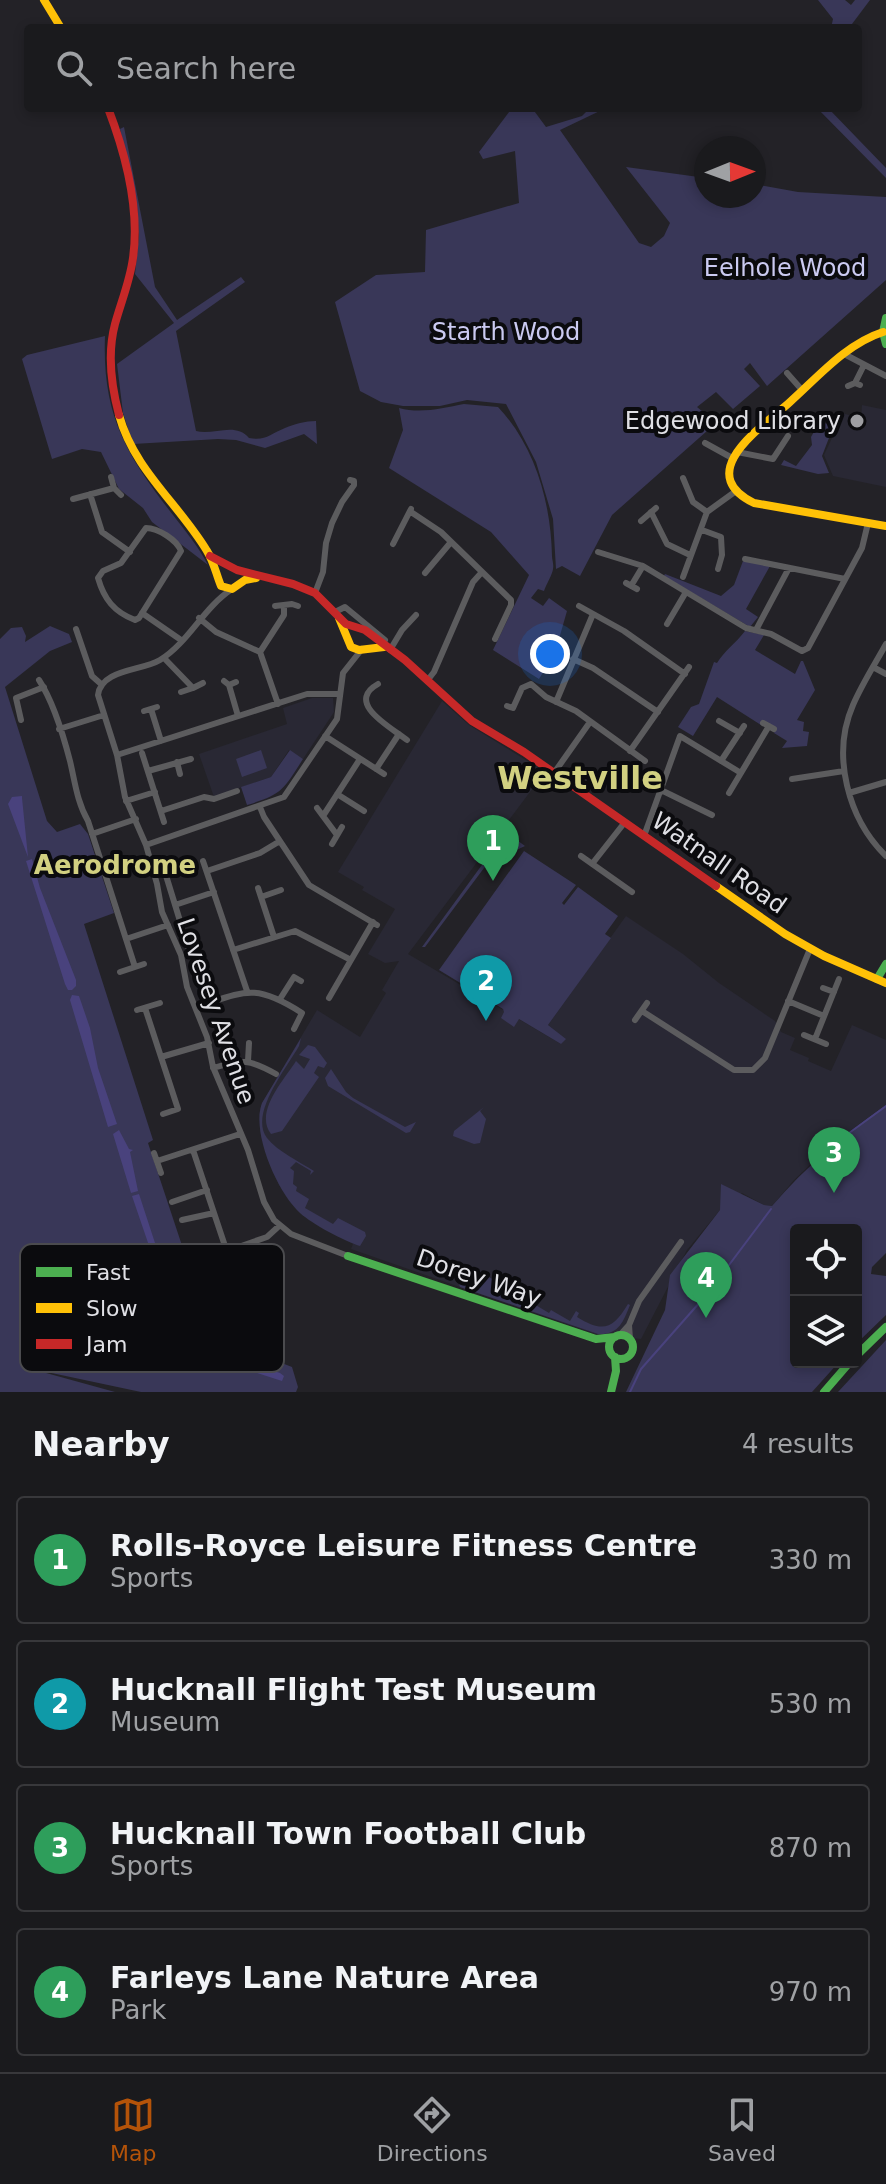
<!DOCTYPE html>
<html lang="en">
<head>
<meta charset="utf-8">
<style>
  body { margin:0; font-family:"DejaVu Sans",sans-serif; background:#27272a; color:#f1f3f6 }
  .controls { position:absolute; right:24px; bottom:24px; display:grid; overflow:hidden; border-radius:8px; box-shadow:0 4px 12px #0003 }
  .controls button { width:72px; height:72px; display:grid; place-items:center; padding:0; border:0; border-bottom:2px solid #38383b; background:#1a1a1d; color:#f1f3f6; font:40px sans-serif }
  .compass { position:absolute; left:694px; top:136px; width:72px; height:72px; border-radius:50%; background:#1a1a1d; box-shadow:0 4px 12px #0003; rotate:89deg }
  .you { position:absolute; left:550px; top:654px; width:28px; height:28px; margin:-20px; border:6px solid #fff; border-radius:50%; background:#1a73e8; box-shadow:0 0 0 12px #1a73e833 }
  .badge { display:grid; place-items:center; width:52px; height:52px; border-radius:50%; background:#b45309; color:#fff; font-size:26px; font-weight:700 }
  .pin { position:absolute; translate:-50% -66px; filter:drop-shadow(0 2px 4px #0008) }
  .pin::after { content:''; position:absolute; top:42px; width:28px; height:24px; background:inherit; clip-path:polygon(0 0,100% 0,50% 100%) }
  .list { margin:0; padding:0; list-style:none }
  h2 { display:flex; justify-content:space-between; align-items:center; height:104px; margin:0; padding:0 32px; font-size:34px }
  h2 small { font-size:26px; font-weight:400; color:#9fa1a4 }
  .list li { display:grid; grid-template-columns:52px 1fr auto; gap:24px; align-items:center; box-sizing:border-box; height:128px; margin:0 16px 16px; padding:0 16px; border:2px solid #38383b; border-radius:8px }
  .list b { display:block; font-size:30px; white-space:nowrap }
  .list p { margin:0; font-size:26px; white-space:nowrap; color:#9fa1a4 }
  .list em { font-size:26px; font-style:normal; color:#9fa1a4 }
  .icon { flex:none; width:44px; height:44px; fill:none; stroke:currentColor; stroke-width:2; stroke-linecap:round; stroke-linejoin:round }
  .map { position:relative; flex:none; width:886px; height:1392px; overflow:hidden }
  .search { position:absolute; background:#1a1a1d; box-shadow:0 4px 12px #0003; left:24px; right:24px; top:24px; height:88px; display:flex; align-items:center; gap:20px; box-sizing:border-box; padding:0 28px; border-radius:8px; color:#9fa1a4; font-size:30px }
  .sheet { height:680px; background:#1a1a1d }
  nav { display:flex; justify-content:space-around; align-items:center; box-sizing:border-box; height:112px; border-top:2px solid #38383b; background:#1a1a1d; font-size:22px; color:#9fa1a4 }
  nav a { display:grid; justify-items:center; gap:4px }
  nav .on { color:#b45309 }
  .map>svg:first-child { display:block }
  .built { fill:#292834 }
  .green { fill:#393758 }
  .water { fill:#49427d }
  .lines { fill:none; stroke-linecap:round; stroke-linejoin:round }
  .stream { stroke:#49427d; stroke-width:2 }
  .street { stroke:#5c5c5e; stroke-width:6 }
  .fast { stroke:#4caf50; stroke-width:8 }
  .slow { stroke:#ffc107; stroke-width:8 }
  .jam { stroke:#c62828; stroke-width:8 }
  .poi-dot { fill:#9e9ea2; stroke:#0b0b0e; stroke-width:3 }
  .labels { text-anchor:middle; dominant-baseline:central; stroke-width:8; stroke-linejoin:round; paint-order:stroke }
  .park-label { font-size:24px; fill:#cbcaf1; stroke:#0b0b0e }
  .poi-label { font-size:24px; fill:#e0e0e5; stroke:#0b0b0e; text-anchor:end }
  .street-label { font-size:24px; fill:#e0e0e5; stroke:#0b0b0e }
  .neighbourhood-label { font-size:26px; font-weight:bold; fill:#d2d081; stroke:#0b0b0e }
  .district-label { font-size:32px; font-weight:bold; fill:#d2d081; stroke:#0b0b0e }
  .key { fill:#0b0b0e; stroke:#4b4b4e; stroke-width:2 }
  .key-label { font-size:22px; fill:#e0e0e5 }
</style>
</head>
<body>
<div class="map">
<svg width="886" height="1392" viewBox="0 0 886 1392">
  <rect width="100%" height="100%" fill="#232227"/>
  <!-- built -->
  <path class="built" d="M 862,405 L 886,410 L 886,487 L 833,476 L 824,455 L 832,438 L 839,412 L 861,419 Z
    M 312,698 L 333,698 L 334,712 L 303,759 L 289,750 L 271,777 L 214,797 L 199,754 L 287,724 L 283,708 Z
    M 442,701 L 469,725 L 545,772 L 408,954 L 561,1044 L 565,1039 L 548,1025 L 626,916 L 683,954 L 719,983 L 775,1021 L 781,1032 L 795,1038 L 790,1050 L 809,1058 L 808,1061 L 831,1071 L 852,1025 L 886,1040 L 886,1105 L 833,1143 L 794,1180 L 772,1206 L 764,1205 L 742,1193 L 720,1210 L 687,1250 L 641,1339 L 595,1334 L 351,1249 L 353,1244 L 298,1211 L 279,1185 L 261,1136 L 259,1114 L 262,1103 L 317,1010 L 360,1037 L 386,993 L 382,990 L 399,961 L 385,963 L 368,954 L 395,909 L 362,890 L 364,887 L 338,872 Z"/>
  <!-- green -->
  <path class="green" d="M 818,0 L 845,0 L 851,5 L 855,0 L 870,0 L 849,28 L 831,28 L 833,19 Z
    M 512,108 L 532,108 L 546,127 L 582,116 L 590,108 L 606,108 L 560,130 L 639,243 L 651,247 L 664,236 L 670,223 L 626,167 L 706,178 L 706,196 L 754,196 L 754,184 L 798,192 L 886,197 L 886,280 L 767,386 L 750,363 L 744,369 L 760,386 L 733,409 L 716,392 L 697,407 L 716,423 L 612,515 L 580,576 L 562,566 L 556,569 L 553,519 L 536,462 L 506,404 L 467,400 L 440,406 L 403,406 L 381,402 L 360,391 L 335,302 L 376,275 L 425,272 L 426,230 L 519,203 L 515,151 L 483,159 L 479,152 Z
    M 817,108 L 828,108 L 886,168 L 886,178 Z
    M 124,127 L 155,287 L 177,320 L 241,277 L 245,282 L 176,331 L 196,431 C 213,436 235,421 249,438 C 266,441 270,434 285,428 C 295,424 305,421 316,421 L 317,444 L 304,434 L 265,448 L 236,440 L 218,439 L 133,444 L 123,413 L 117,364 L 174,323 L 135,274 L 139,235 L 137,208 L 120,129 Z
    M 105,336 C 102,415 126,455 173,515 C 186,532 198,546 208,565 L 152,522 L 143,508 L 119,489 L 101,452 L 82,449 L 52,459 L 22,359 L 27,355 Z
    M 464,404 L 498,407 C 535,446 551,503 552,556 C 552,560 554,564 553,569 C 553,573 546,585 544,591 L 538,589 L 531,598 L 543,606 L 549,598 L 567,611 L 555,653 L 539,679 L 493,650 L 529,575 L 491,532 L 389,468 L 403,430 L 399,408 C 421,414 443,408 464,404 Z
    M 819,422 L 834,425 L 822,456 L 829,473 L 818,474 L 781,465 L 784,460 L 796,466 L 812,445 L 811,437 L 816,428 L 814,423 Z
    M 743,561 L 770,566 L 746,609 L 758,617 L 750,627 L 664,576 L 665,574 L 721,596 L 734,585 Z
    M 50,626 L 69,634 L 72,642 L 50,651 L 5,687 L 47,821 L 57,832 L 80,824 L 88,834 L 114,913 L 84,924 L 153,1140 L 148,1143 L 212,1336 L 292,1367 L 298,1387 L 296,1392 L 141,1392 L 28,1368 L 115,1392 L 0,1392 L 0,639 L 11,628 L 22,627 L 26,636 L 25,642 Z
    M 745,631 L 764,635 L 755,650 L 795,674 L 801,661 L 803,661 L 815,690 L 797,720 L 804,722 L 803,731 L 809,732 L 807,746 L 782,748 L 787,741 L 774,733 L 776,728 L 763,721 L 761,725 L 717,697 L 693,736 L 678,727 L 691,707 L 699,704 L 714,662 L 717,663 C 724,651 736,643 745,631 Z
    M 261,750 L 267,768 L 242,777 L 236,759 Z
    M 290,750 L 303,759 C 283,790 283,794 247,805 L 241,787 L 271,777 Z
    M 506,832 L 525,846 L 491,862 L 484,868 L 425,947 L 422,947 Z
    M 524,851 L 576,885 L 562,903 L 564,905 L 578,887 L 618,916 L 605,934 L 611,938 L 548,1025 L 566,1039 L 561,1044 L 519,1019 L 514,1027 L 501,1018 L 504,1012 L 503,1009 L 439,970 Z
    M 301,1038 L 299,1046 C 286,1069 249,1114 267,1138 C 277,1151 300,1162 314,1171 L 310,1175 L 311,1171 L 296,1162 L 290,1168 L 294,1171 L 293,1184 L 297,1187 L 296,1191 L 309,1199 L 305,1208 L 333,1224 L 338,1218 L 365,1232 L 366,1236 L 360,1246 C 344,1241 312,1224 300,1213 C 277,1192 251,1132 262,1103 Z
    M 308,1045 L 315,1047 L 327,1063 L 324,1068 L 318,1066 L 314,1073 L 319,1077 L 282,1131 L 271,1134 C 254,1112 284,1080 296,1061 L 304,1069 L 310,1059 L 299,1055 Z
    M 331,1069 L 346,1092 L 353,1098 L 405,1127 L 416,1122 L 410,1132 L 406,1133 L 328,1086 L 325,1078 Z
    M 886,1105 L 886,1253 L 872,1267 L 871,1274 L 886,1276 L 886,1315 L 856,1344 L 856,1230 L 796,1230 L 796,1362 L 839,1362 L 812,1392 L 626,1392 L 665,1310 L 670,1275 L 720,1210 L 721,1184 L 764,1205 L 772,1206 C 806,1166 844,1135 886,1105 Z
    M 484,1107 L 480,1111 L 486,1119 L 480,1143 L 474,1144 L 453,1136 L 454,1131 Z
    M 474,1268 L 549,1313 L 551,1310 L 570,1321 L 576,1311 L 579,1313 L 577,1317 C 603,1333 613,1329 628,1304 L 630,1305 C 623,1322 619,1335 598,1334 L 460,1287 L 458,1281 L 463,1274 L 467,1276 Z
    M 886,1340 L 886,1392 L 838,1392 Z"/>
  <!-- water -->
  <path class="water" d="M 22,796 L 22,798 L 28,857 L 8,804 L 12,797 Z
    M 32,859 L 40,888 L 76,980 L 76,986 L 72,990 L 68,990 L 65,984 L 26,861 Z
    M 72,995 L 79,996 L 90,1028 L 98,1068 L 117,1124 L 108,1127 L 70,1000 Z
    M 119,1130 L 129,1149 L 133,1150 L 130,1152 L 138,1191 L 131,1193 L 113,1134 Z
    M 139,1194 L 187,1341 L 198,1347 L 280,1373 L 284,1376 L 282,1381 L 197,1354 L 183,1345 L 132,1196 Z"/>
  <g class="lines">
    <!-- stream -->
    <path class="stream" d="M 834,1144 L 886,1106
      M 630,1392 L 641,1369 L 708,1293 L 771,1209"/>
    <!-- street -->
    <path class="street" d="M 846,355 L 886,376
      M 787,373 L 802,390
      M 855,383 L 864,365
      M 848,386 L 855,383 L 860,385
      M 705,443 L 734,459
      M 737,452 L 773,459 L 788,436
      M 111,477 L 114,488 L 121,495
      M 683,478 L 693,502 L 707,512
      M 90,494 L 102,532 L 130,552
      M 73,499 L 114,488
      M 411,512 L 441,532 L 511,600 L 511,605 L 495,639
      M 651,512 L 667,544 L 690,555
      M 641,521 L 656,508
      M 146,528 C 158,528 177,540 181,551 L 139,618 L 135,620 C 114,612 104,599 98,578 L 103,571 L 121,563 Z
      M 702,530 L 721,537 L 722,555 L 718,569
      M 393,544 L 411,509
      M 598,552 L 643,566 L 746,628 L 771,634 L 802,651 L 808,648 L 862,548 L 868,523
      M 745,559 L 845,579
      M 425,573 L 451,542
      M 683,577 L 707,512 L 736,491
      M 626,583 L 637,589
      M 631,586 L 643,566
      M 232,589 C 203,608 189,642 160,660 C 142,671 101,669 98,695 L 117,755 L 125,797 L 146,845 L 157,884 L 162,912 L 181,955 L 187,987 L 207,1037 L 213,1067 L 248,1150 L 264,1202 L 274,1220 L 291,1234 L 348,1256
      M 315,593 L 323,572 L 326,543 L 332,523 L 342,502 L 354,485 L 354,481 L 350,480
      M 275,606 L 292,604 L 298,606
      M 579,606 L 624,631 L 685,674
      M 335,612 L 345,607 L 385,640
      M 142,613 L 181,640
      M 199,618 L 216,632 L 260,652 L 278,704
      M 667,624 L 686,592
      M 76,629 L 92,676 L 101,684
      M 756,630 L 789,568
      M 886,644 C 875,664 862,684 853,705 C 831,755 848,819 886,856
      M 390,650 L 402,630 L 416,615
      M 260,652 L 284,615 L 284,605
      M 164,658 L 193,688 L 203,683
      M 573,659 L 593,668 L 658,712
      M 873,667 L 886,674
      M 39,680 C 54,703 63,734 70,761 C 75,782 77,802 88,821 L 135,967
      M 224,681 L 229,685 L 236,682
      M 427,681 L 434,672 L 473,582 L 482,572
      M 378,684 C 344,703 392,728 407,740
      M 229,685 L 238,716
      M 181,692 L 193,688
      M 556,702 L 593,614
      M 507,706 L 513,708 L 522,688 L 531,684 L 546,697 L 576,711 L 645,761
      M 151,709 L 161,741
      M 144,711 L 157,707
      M 21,720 L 16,698 L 44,687
      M 719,721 L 740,733
      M 763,723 L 774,729
      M 59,729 L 104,715
      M 325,736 L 384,774
      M 630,751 L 689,667
      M 142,753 L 164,822
      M 117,755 L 307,694 L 340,694
      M 721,761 L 744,726
      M 177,762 L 180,774
      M 376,769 L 399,734
      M 148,771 L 191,759
      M 554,773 L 590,722
      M 792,779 L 844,771
      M 661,790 L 712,815
      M 729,793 L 769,726
      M 849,793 L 886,782
      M 337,794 L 364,811
      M 126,801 L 155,792
      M 260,807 L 264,817 L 309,885 L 377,925
      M 317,808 L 337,835
      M 161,811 L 204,797 L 214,799 L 237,791
      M 323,816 L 360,759
      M 92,834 L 136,819
      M 644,836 L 680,736 L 741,773
      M 332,844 L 342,827
      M 146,845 L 284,797 L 337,719 L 343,673 L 362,649
      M 581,856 L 632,892
      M 203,861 L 247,991
      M 592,864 L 625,822
      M 164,869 L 188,947
      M 207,871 L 260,853 L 280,841
      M 258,888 L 274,937
      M 261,897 L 281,890
      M 175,905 L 214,892
      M 126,939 L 168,925
      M 233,950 L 295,931 L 351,960
      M 120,972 L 144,964
      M 823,988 L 834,992
      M 329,998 L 373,922
      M 280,999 L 294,977 L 301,981
      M 788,1001 L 824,1016
      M 196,1007 C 246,991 255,983 302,1013 L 294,1029
      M 145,1008 L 178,1109 L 163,1114
      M 137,1010 L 160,1003
      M 642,1011 L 734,1070 L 753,1070 L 765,1058 L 810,949
      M 635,1020 L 647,1003
      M 804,1035 L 826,1044
      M 815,1039 L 839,979
      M 161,1057 L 209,1043
      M 248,1061 L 249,1043
      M 213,1068 C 243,1059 249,1059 276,1074
      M 193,1150 L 236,1279 L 246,1289
      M 154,1153 L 161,1173
      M 157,1161 L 240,1134
      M 172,1202 L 207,1190
      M 182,1220 L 214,1213
      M 227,1251 L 267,1237 L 279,1226
      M 629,1325 L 630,1339
      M 619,1336 L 629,1325 L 639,1301 L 681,1242"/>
    <!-- fast -->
    <path class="fast" d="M 886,318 L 883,332 L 886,344
      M 877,979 L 886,964
      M 348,1256 L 596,1339 L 615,1337
      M609 1347a12 12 0 1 1 24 0a12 12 0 1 1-24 0Z
      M 856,1356 L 886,1327
      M 611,1392 L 616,1371 L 615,1357
      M 824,1392 L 850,1362"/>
    <!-- slow -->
    <path class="slow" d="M 44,0 L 61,28
      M 883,332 C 846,344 818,377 790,402 C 765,425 691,472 754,503 L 886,526
      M 119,415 C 134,470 179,504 207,551 C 214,562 216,574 221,586 L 232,589 L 245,580 L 256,578
      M 339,618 L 351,647 L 359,650 L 384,647
      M 716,886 L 785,934 L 824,956 L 886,983"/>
    <!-- jam -->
    <path class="jam" d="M 108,108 C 126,155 140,208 133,258 C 130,281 121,302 115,324 C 107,354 111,385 119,415
      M 210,556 L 237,570 L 293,584 L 315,593 L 346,624 L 365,630 L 405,660 L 472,721 L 524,752 L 716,886"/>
  </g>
  <!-- markers -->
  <circle class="poi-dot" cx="857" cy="421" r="8"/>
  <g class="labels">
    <!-- park labels -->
    <g class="park-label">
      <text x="785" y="268">Eelhole Wood</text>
      <text x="506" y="332">Starth Wood</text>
    </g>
    <!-- poi labels -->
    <g class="poi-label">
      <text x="841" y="421">Edgewood Library</text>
    </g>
    <!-- street labels -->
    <g class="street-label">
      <text transform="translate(719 863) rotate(35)">Watnall Road</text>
      <text transform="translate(216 1011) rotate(71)">Lovesey Avenue</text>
      <text transform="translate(479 1278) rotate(19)">Dorey Way</text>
    </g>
    <!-- neighbourhood labels -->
    <g class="neighbourhood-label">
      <text x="115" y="865">Aerodrome</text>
    </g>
    <!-- district labels -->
    <g class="district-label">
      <text x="580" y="778">Westville</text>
    </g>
  </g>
  <!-- legend -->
  <rect x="20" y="1244" width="264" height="128" rx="12" class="key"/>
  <rect x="36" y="1267" width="36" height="10" fill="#4caf50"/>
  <rect x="36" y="1303" width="36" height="10" fill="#ffc107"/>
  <rect x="36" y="1339" width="36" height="10" fill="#c62828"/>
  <g class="key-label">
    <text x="86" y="1280">Fast</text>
    <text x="86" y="1316">Slow</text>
    <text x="86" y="1352">Jam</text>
  </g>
</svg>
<div class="controls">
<button><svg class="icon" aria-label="locate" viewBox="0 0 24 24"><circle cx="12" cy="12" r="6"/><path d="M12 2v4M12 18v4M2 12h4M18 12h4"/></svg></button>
<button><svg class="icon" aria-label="layers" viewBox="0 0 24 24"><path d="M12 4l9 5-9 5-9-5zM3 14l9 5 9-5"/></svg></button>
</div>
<svg class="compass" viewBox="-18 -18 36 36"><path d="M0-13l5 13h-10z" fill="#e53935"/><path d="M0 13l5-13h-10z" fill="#9fa1a4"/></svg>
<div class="you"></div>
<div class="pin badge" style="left:493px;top:881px;background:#2e9e5b">1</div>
<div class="pin badge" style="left:486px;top:1021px;background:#0f9aa8">2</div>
<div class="pin badge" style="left:834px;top:1193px;background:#2e9e5b">3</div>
<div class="pin badge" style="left:706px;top:1318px;background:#2e9e5b">4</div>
<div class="search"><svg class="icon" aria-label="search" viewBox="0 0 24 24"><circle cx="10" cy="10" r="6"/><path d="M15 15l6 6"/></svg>Search here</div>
</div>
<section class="sheet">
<h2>Nearby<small>4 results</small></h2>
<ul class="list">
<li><span class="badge" style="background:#2e9e5b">1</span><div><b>Rolls-Royce Leisure Fitness Centre</b><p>Sports</p></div><em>330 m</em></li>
<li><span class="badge" style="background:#0f9aa8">2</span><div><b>Hucknall Flight Test Museum</b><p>Museum</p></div><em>530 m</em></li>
<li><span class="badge" style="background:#2e9e5b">3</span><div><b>Hucknall Town Football Club</b><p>Sports</p></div><em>870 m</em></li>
<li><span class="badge" style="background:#2e9e5b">4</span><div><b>Farleys Lane Nature Area</b><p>Park</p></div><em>970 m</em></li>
</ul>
</section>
<nav>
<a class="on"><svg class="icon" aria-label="map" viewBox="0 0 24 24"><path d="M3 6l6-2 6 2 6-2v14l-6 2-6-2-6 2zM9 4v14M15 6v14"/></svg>Map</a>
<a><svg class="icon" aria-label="directions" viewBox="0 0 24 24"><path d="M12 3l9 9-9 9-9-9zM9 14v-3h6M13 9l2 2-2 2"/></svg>Directions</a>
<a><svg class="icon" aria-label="saved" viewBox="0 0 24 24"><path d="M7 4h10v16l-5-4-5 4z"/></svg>Saved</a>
</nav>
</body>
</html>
